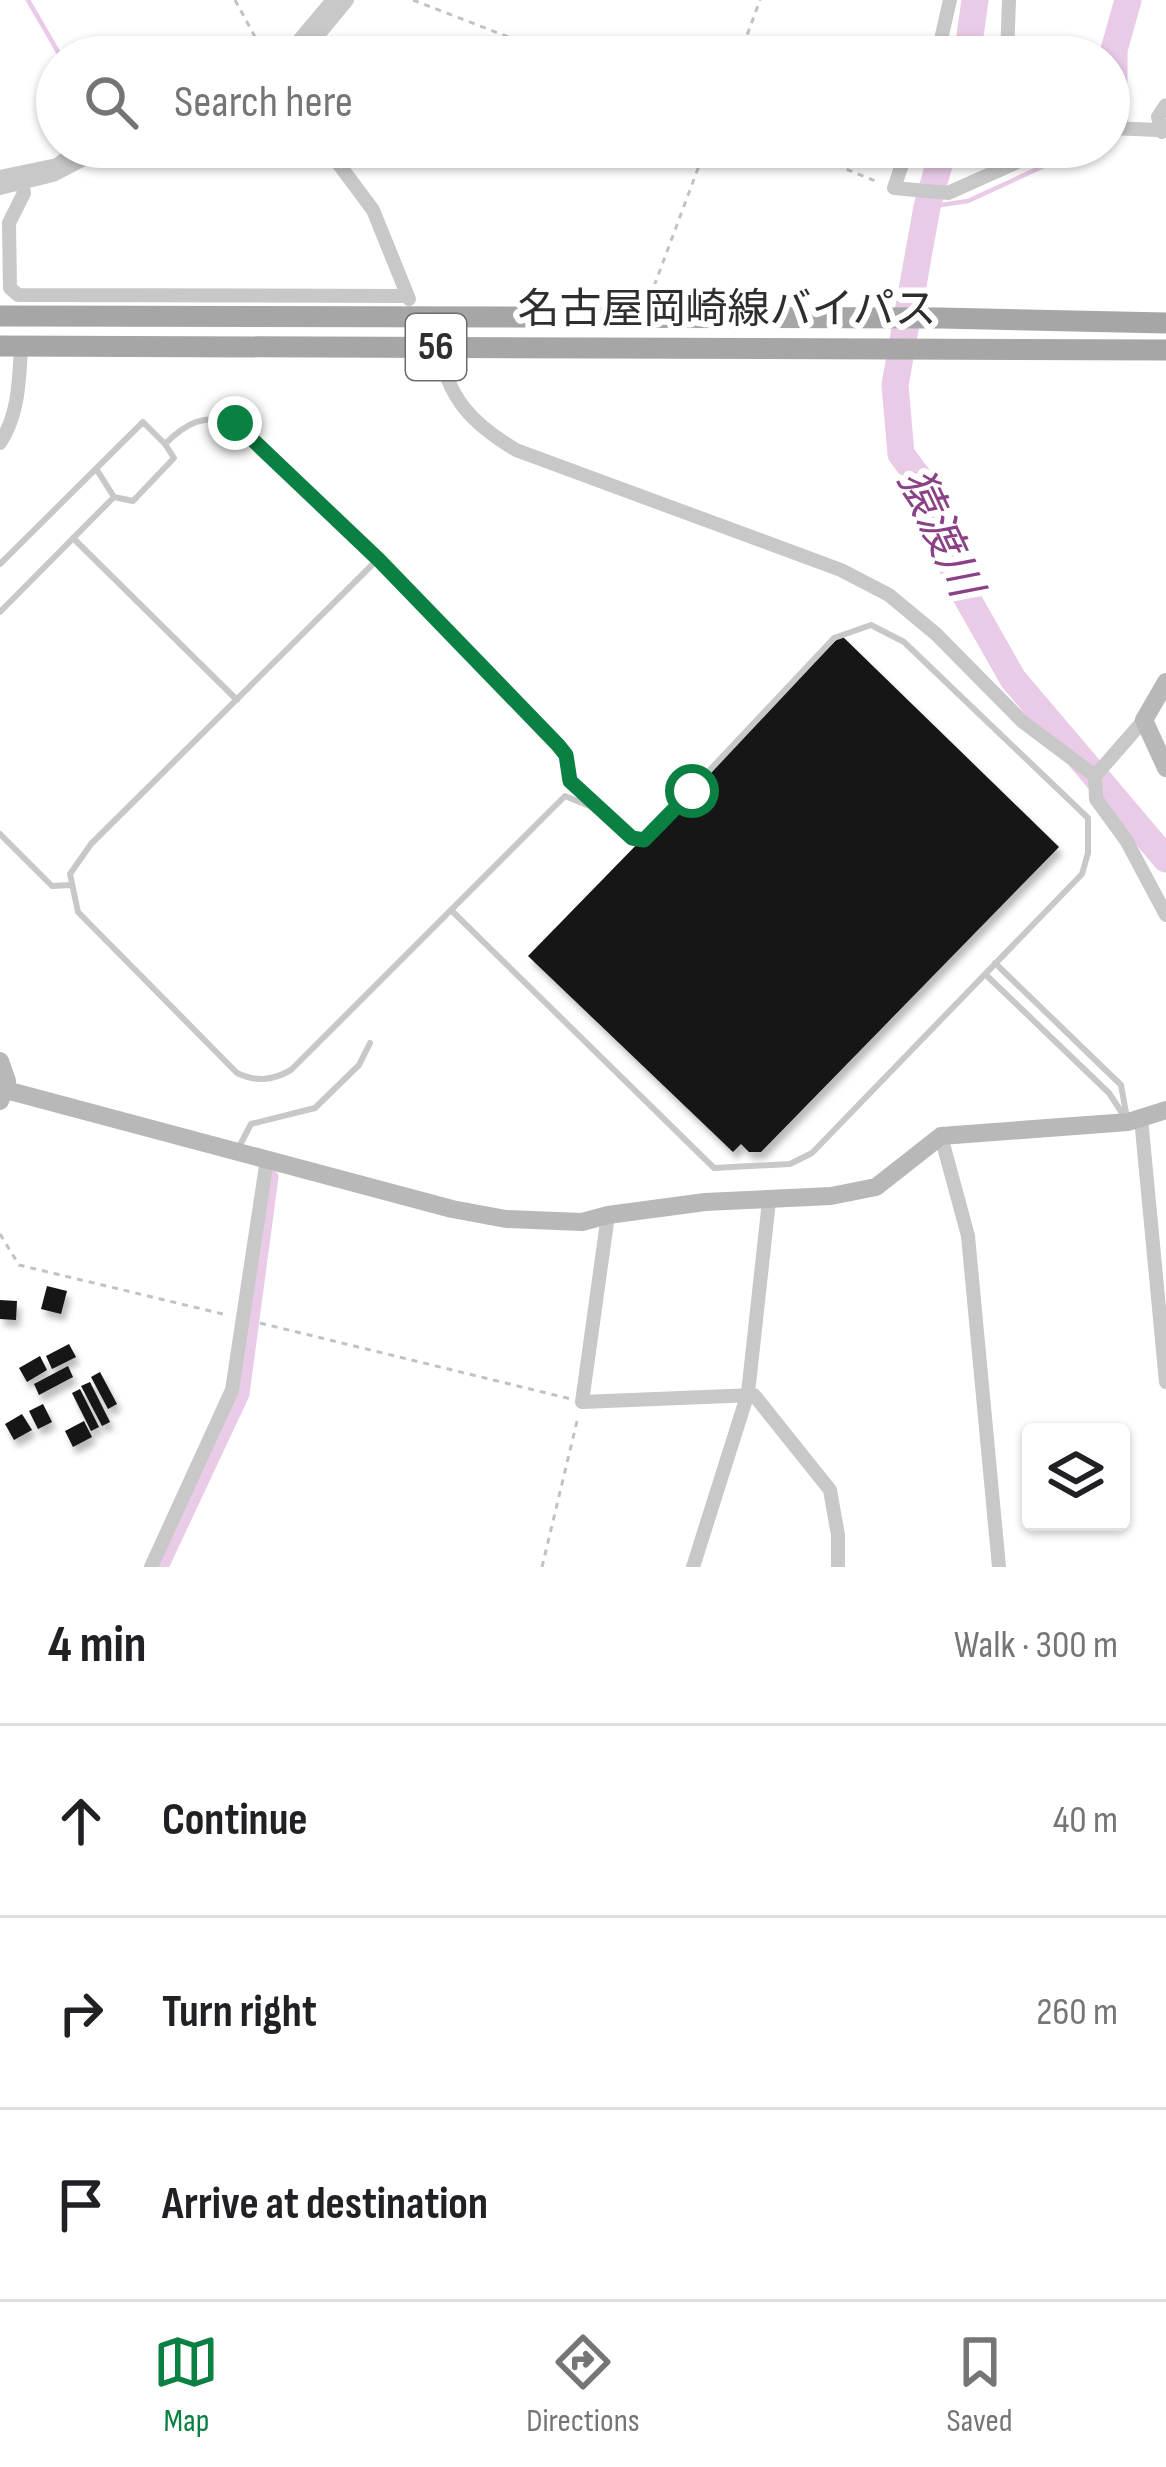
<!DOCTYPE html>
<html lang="en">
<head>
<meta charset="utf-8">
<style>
  body { margin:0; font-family:"Sofia Sans Condensed","Noto Sans JP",sans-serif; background:#f2f2f2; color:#202124 }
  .controls { position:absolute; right:36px; bottom:36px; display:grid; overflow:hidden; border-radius:12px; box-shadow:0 3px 9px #0004 }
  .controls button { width:108px; height:108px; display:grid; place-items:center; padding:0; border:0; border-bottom:3px solid #e0e0e0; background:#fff; color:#202124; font:60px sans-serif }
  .stop { position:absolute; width:36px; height:36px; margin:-27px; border:9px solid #0b8043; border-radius:50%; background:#fff }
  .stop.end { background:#0b8043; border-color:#fff; box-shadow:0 3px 12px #0008 }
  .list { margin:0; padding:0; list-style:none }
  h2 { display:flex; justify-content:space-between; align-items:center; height:156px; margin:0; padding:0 48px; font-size:51px }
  h2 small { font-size:39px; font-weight:400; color:#757577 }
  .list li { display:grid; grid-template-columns:78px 1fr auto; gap:36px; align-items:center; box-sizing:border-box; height:192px; padding:0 48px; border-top:3px solid #e0e0e0 }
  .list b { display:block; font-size:45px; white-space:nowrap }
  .list em { font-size:39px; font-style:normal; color:#757577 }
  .icon { flex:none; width:66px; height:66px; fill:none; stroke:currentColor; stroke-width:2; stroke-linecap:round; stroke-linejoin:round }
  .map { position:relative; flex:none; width:1166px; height:1567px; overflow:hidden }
  .search { position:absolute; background:#fff; box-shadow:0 3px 9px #0004; left:36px; right:36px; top:36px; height:132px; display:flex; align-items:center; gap:30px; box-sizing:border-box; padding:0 42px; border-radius:66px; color:#757577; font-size:45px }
  .sheet { height:732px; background:#fff }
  nav { display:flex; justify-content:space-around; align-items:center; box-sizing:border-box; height:168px; border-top:3px solid #e0e0e0; background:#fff; font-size:33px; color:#757577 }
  nav a { display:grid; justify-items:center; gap:6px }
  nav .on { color:#0b8043 }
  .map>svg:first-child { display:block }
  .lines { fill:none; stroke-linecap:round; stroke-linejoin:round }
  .stream { stroke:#e9cae7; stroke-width:4.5 }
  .canal { stroke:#e9cae7; stroke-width:15 }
  .river { stroke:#e9cae7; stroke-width:27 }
  .building { fill:#151515; filter:url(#shadow) }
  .path { stroke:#c2c2c2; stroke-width:3; stroke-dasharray:6 6; stroke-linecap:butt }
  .lane { stroke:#c8c8c8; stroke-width:6 }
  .street { stroke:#c8c8c8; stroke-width:14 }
  .secondary { stroke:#b8b8b8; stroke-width:18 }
  .primary { stroke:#a6a6a6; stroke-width:21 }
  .route { stroke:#0b8043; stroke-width:15 }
  .labels { text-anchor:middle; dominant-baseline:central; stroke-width:12; stroke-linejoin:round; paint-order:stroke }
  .shield { fill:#fff; stroke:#6d6d6d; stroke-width:3 }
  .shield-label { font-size:39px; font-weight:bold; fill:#2e2e2e }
  .street-label { font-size:42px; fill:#2e2e2e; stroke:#fff }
  .water-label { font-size:45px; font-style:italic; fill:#8b4186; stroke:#fff }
</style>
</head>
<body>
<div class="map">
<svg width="1166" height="1567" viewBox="0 0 1166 1567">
  <defs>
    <filter id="shadow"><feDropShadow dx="4" dy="7" stdDeviation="3" flood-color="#0004"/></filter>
  </defs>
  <rect width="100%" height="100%" fill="#fff"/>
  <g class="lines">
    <!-- stream -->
    <path class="stream" d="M 28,0 L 61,57
      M 927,207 L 968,201 L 1085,147"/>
    <!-- canal -->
    <path class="canal" d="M 161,1567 L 242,1394 L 271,1177"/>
    <!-- river -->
    <path class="river" d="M 967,57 L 975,0
      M 1114,124 L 1114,50 L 1128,0
      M 944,147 L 927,207 L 895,385 L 901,454 L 927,489 L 931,511 L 958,582 L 1013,679 L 1166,859"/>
  </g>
  <!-- building -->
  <path class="building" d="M 841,635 L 1059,847 L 761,1152 L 749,1152 L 741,1144 L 733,1152 L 528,956 Z
    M 47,1286 L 67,1291 L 61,1314 L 41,1309 Z
    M 0,1300 L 17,1301 L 16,1320 L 0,1319 Z
    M 69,1344 L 76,1357 L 52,1369 L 46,1356 Z
    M 40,1356 L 47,1370 L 27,1382 L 19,1368 Z
    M 68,1366 L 73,1377 L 39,1395 L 34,1384 Z
    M 100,1372 L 117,1404 L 108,1409 L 91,1377 Z
    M 90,1382 L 110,1422 L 102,1426 L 81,1386 Z
    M 80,1389 L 99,1427 L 91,1431 L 72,1393 Z
    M 43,1404 L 52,1422 L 38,1429 L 29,1411 Z
    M 22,1414 L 32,1430 L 14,1440 L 5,1424 Z
    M 84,1421 L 92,1437 L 73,1447 L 65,1431 Z"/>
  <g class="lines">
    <!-- path -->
    <path class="path" d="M 235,0 L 266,57
      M 413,0 L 560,57
      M 739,57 L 760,0
      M 791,147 L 878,182
      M 650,297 L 706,147
      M 0,1234 L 19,1265 L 227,1315
      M 260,1323 L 571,1399
      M 542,1567 L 578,1417"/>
    <!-- lane -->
    <path class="lane" d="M 97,470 L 114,497
      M 73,538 L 237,700
      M 0,564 L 143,422 L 165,444
      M 0,612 L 114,497 L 133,501 L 174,458 L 165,444 C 186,423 205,413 234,423 L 378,559 L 558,745 L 565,755 L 570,781 L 599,810 L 565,796 L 291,1070 C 271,1081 257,1082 237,1073 L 78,912 L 70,874 L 91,844 L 378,559
      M 0,834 L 52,886 L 70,885
      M 452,911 L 714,1168 L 790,1164 L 812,1153 L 1082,874 L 1088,853 L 1088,818 L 904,642 L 871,625 L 834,638 L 644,840 L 632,838 L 599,810
      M 995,963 L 1121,1085 L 1127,1118
      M 985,974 L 1109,1093 L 1126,1119
      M 239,1147 L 251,1124 L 315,1108 L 359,1065 L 370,1043"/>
    <!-- street -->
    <path class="street" d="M 285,57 L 333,0
      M 300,57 L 347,0
      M 937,57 L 950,0
      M 1007,57 L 1009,0
      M 1109,128 L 1159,130
      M 1162,132 L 1158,117 L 1166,105
      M 326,147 L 373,210 L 409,299
      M 908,147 L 894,188 L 948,193 L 1051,147
      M 0,177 L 57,165 L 82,147
      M 22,182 L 24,193 L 9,223 L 10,288 L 18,295 L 407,296
      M 0,188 L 53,175 L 107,147
      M 440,347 C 446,398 474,425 516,450 L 841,570 L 889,595 L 936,634 L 1023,722 L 1095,776 L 1096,799 L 1126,840 L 1166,915
      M 0,443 C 19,414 19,380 21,347
      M 1095,776 L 1144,720
      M 1141,1118 L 1166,1382
      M 941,1136 L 968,1236 L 999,1567
      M 608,1215 L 582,1402 L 754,1395 L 830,1490 L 838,1535 L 838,1567
      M 151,1567 L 232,1390 L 267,1159
      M 693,1567 L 748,1393 L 769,1201"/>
    <!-- secondary -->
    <path class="secondary" d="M 1166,682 L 1144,720 L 1166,768
      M 0,1061 L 7,1081 L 0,1101
      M 6,1090 L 452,1209 L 506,1219 L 582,1222 L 608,1215 L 705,1202 L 831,1196 L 876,1187 L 941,1136 L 1128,1122 L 1166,1110"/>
    <!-- primary -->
    <path class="primary" d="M 0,316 L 940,318 L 1166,323
      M 0,346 L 1166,350"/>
  </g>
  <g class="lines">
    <!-- route -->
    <path class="route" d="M 235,423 L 379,560 L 558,745 L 566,755 L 570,781 L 632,838 L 644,840 L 692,791"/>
  </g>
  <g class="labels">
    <!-- shield labels -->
    <rect class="shield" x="406" y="314" width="60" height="66" rx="9"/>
    <g class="shield-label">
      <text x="436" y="347">56</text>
    </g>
    <!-- street labels -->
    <g class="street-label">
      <text x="727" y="310">名古屋岡崎線バイパス</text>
    </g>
    <!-- water labels -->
    <g class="water-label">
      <text transform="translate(939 533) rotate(65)">猿渡川</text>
    </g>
  </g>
</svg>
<div class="controls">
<button><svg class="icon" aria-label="layers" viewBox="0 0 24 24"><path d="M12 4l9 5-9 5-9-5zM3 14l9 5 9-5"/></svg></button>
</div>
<div class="stop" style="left:692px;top:791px"></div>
<div class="stop end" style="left:235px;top:423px"></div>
<div class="search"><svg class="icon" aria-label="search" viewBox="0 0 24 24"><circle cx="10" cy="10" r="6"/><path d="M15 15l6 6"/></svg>Search here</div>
</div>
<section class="sheet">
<h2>4 min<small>Walk · 300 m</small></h2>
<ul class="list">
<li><svg class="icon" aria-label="ahead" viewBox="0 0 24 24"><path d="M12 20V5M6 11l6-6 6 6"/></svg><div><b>Continue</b></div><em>40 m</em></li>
<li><svg class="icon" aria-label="right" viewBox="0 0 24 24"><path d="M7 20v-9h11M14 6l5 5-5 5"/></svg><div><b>Turn right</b></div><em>260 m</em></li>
<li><svg class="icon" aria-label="arrive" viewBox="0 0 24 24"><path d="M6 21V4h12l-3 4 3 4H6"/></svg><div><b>Arrive at destination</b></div></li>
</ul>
</section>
<nav>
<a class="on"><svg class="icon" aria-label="map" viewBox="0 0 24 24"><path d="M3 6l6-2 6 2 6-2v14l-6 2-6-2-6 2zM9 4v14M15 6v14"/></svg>Map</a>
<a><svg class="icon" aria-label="directions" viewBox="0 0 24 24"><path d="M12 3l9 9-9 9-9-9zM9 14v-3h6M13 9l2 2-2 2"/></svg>Directions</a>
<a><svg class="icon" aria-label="saved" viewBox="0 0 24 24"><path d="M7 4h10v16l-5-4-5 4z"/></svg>Saved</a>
</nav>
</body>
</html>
